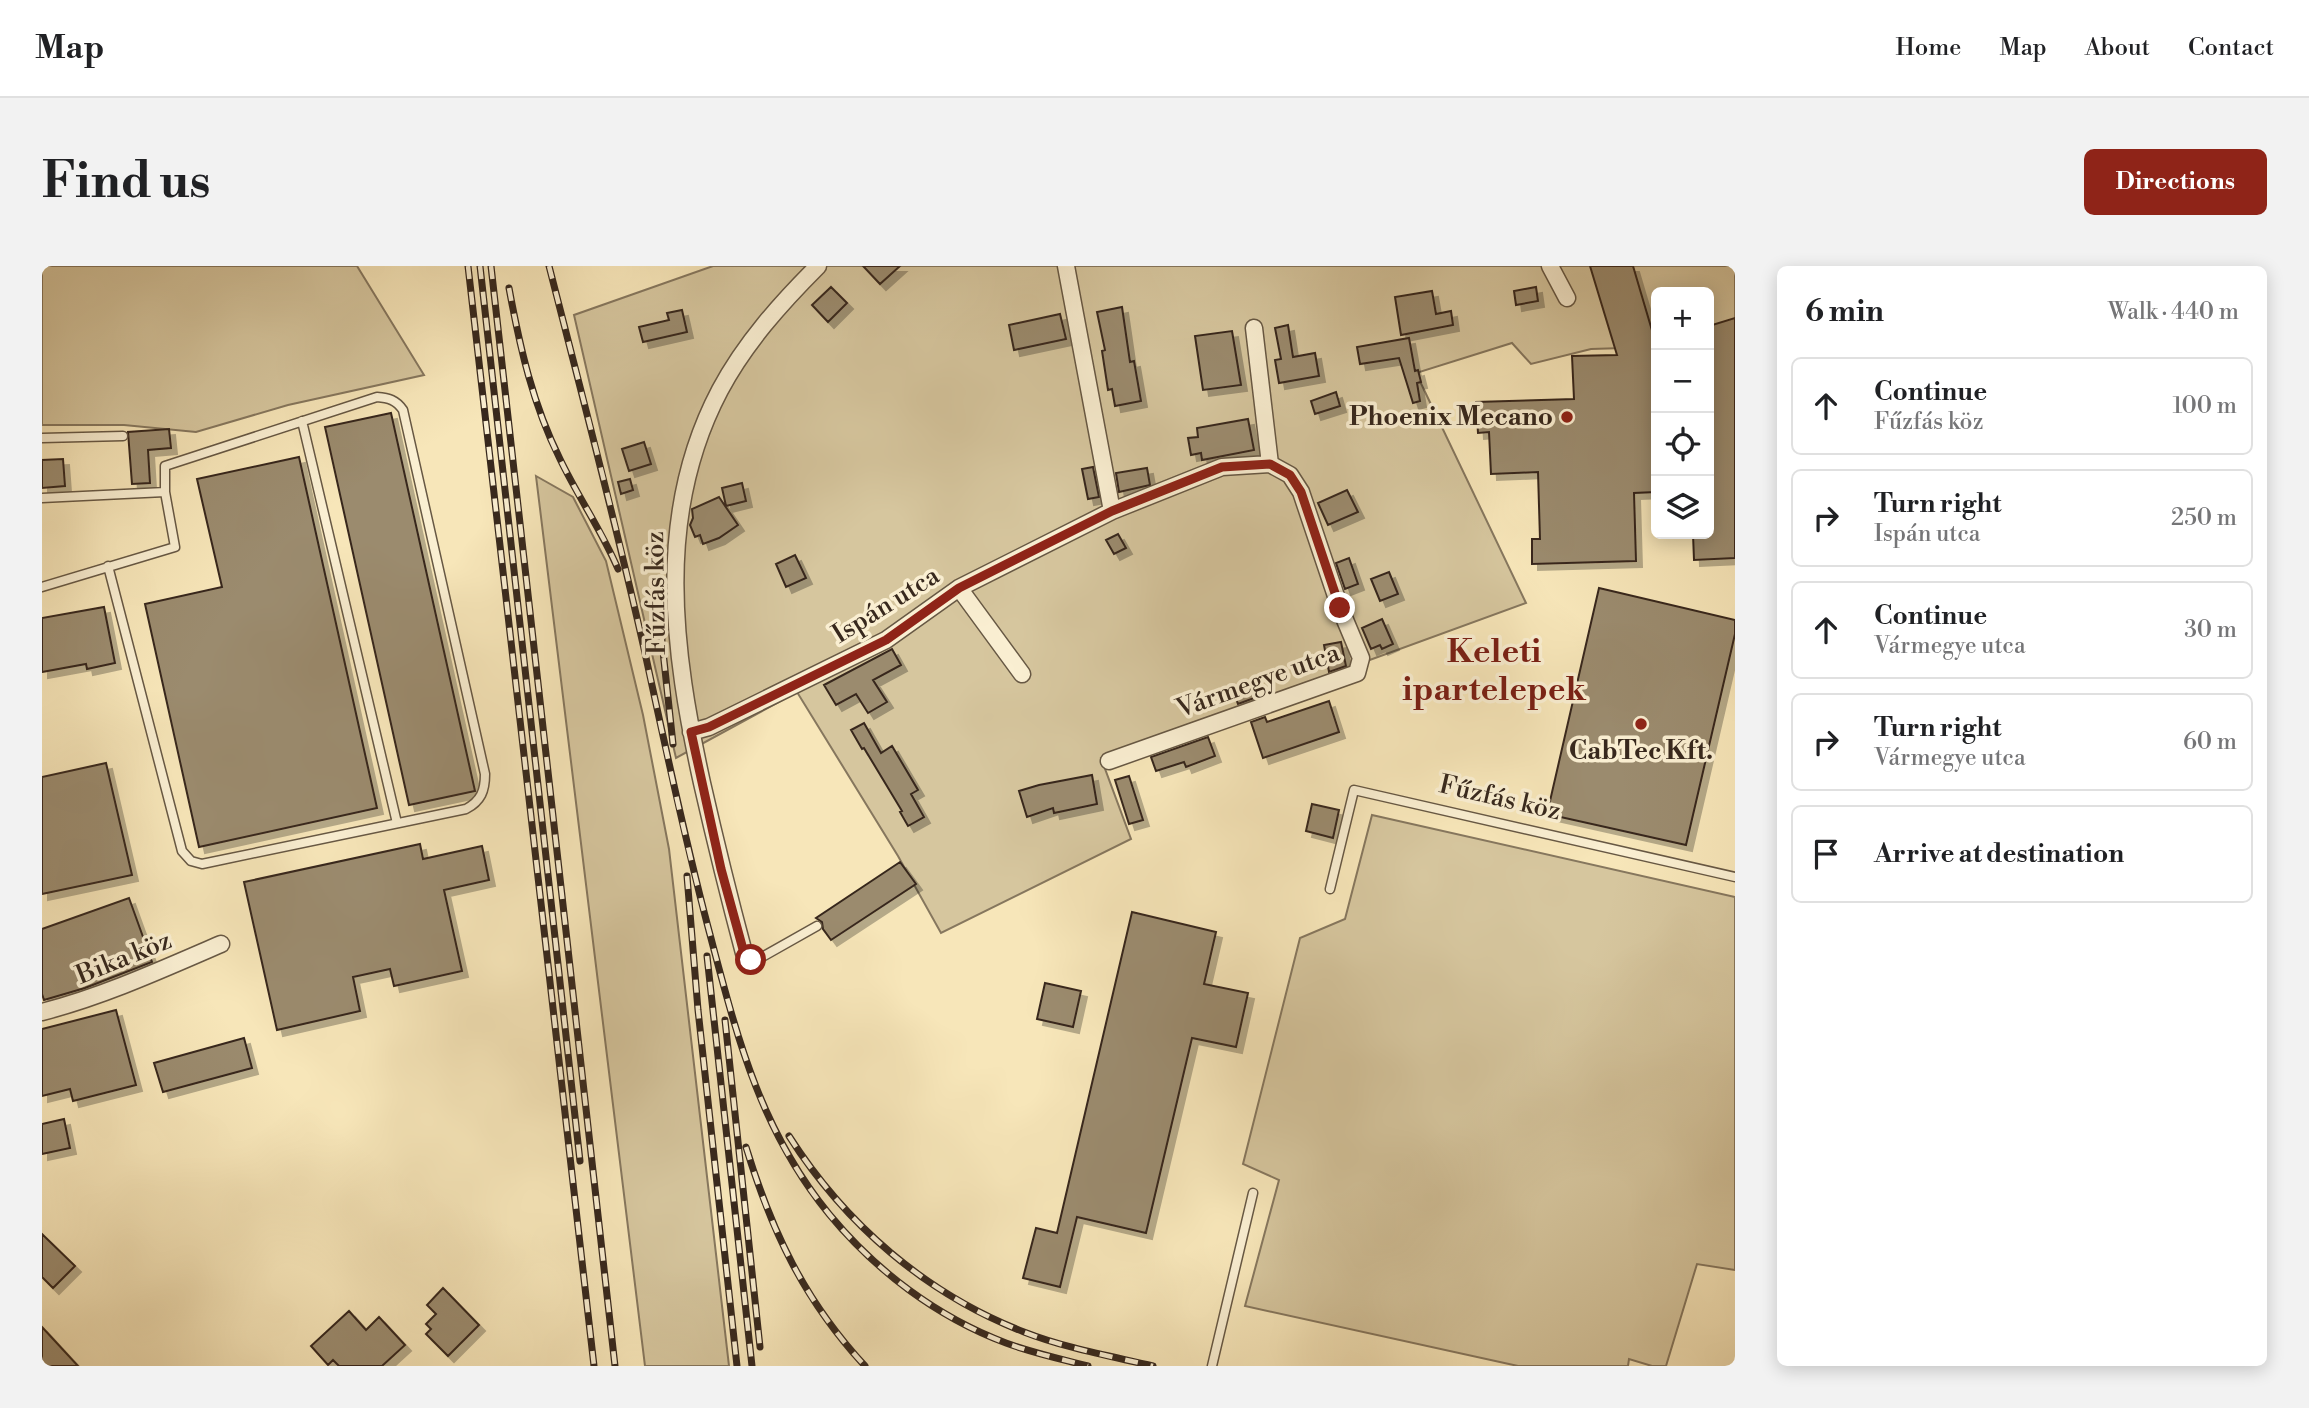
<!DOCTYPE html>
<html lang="en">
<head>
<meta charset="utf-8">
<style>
  body { margin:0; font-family:"Libre Bodoni",serif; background:#f2f2f2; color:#202124 }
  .controls { position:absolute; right:21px; top:21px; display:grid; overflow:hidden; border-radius:10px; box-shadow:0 4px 18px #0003 }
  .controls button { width:63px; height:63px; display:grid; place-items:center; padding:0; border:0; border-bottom:2px solid #e0e0e0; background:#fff; color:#202124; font:35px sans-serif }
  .stop { position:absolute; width:21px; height:21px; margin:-16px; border:5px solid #8f2418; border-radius:50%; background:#fff }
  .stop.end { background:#8f2418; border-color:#fff; box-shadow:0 2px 7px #0008 }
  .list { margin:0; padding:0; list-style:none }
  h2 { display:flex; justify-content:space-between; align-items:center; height:91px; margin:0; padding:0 28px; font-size:30px }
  h2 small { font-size:23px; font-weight:400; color:#757577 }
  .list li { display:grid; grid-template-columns:46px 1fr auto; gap:21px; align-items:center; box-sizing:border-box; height:98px; margin:0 14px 14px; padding:0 14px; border:2px solid #e0e0e0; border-radius:10px }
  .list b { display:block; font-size:26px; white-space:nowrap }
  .list p { margin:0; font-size:23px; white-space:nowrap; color:#757577 }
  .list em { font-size:23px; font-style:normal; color:#757577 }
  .icon { flex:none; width:38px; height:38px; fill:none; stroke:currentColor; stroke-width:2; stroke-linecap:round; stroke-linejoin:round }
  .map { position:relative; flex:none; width:1693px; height:1100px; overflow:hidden; border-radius:10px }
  header { display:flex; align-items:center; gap:42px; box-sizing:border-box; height:98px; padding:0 35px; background:#fff; border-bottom:2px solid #e0e0e0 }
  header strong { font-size:33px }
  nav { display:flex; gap:38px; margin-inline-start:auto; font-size:24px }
  .intro { display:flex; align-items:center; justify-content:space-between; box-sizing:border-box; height:168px; padding:0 42px }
  h1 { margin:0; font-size:49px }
  .button { padding:18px 32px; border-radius:10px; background:#8f2418; color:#fff; font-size:24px; font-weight:700 }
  main { display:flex; gap:42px; padding:0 42px }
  aside { flex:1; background:#fff; border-radius:10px; box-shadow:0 4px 18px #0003 }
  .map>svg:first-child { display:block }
  .green { fill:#d6c69e; stroke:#86775e; stroke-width:2 }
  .building { fill:#9b8b6e; stroke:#37281d; stroke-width:2; filter:url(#shadow) }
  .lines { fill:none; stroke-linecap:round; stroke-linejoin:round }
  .service-casing { stroke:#675844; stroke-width:11 }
  .minor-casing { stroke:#675844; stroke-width:19 }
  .service { stroke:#faefd2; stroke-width:8 }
  .minor { stroke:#faefd2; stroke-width:16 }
  .rail-casing { stroke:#37281d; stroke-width:7 }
  .rail { stroke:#faefd2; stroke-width:4.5; stroke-dasharray:13; stroke-linecap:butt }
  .route { stroke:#8f2418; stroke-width:9 }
  .poi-dot { fill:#8f2418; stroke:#faefd2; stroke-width:2.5 }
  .labels { text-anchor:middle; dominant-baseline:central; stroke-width:7; stroke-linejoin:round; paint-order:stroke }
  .poi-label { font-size:26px; font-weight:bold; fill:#37281d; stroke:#faefd2; text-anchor:end }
  .street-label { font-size:26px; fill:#37281d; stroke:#faefd2 }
  .district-label { font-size:33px; font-weight:bold; fill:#7a1f14; stroke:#faefd2 }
</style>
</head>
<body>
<header>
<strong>Map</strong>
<nav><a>Home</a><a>Map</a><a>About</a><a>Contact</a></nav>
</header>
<div class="intro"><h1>Find us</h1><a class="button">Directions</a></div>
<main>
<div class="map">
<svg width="1693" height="1100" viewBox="0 0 1693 1100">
  <defs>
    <filter id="shadow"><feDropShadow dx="6" dy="6" stdDeviation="0" flood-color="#0004"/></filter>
  </defs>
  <rect width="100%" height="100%" fill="#f7e6b9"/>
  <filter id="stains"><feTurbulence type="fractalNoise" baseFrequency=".00286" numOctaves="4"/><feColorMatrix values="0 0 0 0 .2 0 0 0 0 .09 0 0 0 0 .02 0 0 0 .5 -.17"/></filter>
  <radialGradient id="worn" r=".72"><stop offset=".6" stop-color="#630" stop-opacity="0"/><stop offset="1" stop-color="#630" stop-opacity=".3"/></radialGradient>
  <!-- green -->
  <path class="green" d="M 0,0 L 315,0 L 382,109 L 246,139 L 154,166 L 82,159 L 0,159 Z
    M 671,0 L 1693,0 L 1693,79 L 1667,80 L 1667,26 L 1614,26 L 1614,81 L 1549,83 L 1489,98 L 1470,77 L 1374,107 L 1484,337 L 1059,492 L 1089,573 L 899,667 L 856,590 L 755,426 L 634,492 L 532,49 Z
    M 494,210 L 531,231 L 564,295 L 601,449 L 627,583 L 687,1100 L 603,1100 Z
    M 1330,549 L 1693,631 L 1693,1004 L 1655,998 L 1624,1100 L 1610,1100 L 1587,1093 L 1586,1100 L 1476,1100 L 1203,1040 L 1237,914 L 1201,898 L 1258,672 L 1303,653 Z"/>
  <!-- building -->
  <path class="building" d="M 821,0 L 858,0 L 838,18 Z
    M 1548,0 L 1591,0 L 1614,78 L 1614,226 L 1592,227 L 1594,295 L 1490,298 L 1490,273 L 1498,273 L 1496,206 L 1449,208 L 1447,166 L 1436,167 L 1434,136 L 1532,133 L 1530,90 L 1575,89 Z
    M 789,21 L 805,37 L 786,56 L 770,39 Z
    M 1494,21 L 1496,35 L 1474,39 L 1472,25 Z
    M 1390,25 L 1394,48 L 1409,45 L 1411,59 L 1359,69 L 1353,31 Z
    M 1080,41 L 1088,96 L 1092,95 L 1099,135 L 1073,140 L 1070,123 L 1066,124 L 1060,85 L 1063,84 L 1055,46 Z
    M 640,44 L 645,66 L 601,76 L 597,61 L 627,54 L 625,47 Z
    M 1018,48 L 1024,73 L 972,84 L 967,59 Z
    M 1693,52 L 1693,292 L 1652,294 L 1651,268 L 1667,268 L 1667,60 Z
    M 1246,59 L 1251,91 L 1273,87 L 1277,110 L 1237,117 L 1233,94 L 1239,93 L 1233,62 Z
    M 1190,65 L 1199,119 L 1161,124 L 1153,70 Z
    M 1367,72 L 1373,105 L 1376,104 L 1379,116 L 1375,117 L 1378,135 L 1371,137 L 1357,92 L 1318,98 L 1315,81 Z
    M 1294,126 L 1298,140 L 1273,148 L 1269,135 Z
    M 349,147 L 433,525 L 367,539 L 283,161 Z
    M 1206,153 L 1212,184 L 1160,194 L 1159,187 L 1149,189 L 1146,172 L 1156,171 L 1155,162 Z
    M 127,163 L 129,182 L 106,184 L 108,217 L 90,218 L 86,166 Z
    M 602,176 L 609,198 L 587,205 L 580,183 Z
    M 257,191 L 335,542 L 157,581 L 103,338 L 180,321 L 155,213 Z
    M 21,193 L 23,220 L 0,222 L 0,194 Z
    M 1051,201 L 1057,231 L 1046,233 L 1040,203 Z
    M 1105,202 L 1108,219 L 1077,226 L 1074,207 Z
    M 588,213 L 591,224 L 579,228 L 576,216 Z
    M 700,217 L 704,235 L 684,240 L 680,222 Z
    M 1305,224 L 1316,246 L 1286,259 L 1276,237 Z
    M 677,231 L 696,259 L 677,272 L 661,278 L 658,269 L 653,271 L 648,259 L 651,252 L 650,243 Z
    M 1076,268 L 1084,282 L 1072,288 L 1064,274 Z
    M 753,289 L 764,312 L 744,321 L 734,298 Z
    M 1307,292 L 1316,318 L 1303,323 L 1294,297 Z
    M 1347,306 L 1356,328 L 1338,335 L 1329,313 Z
    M 1557,322 L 1693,354 L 1693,368 L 1644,579 L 1505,548 Z
    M 62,341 L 73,397 L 45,403 L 44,398 L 0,406 L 0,352 Z
    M 1340,353 L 1351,378 L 1340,383 L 1338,379 L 1329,383 L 1320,362 Z
    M 1299,376 L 1304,400 L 1287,406 L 1282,379 Z
    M 850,383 L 859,399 L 831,414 L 845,436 L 826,447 L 814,428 L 794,439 L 782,419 Z
    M 1211,420 L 1215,431 L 1196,438 L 1192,427 Z
    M 1287,435 L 1297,466 L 1221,492 L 1209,456 L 1223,451 L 1225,456 Z
    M 822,457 L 839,487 L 850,480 L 876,524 L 869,528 L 882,551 L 866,560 L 858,546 L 860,545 L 822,482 L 820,483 L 809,464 Z
    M 1166,471 L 1173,490 L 1144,501 L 1142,496 L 1114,505 L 1109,491 Z
    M 64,497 L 90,609 L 0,628 L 0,511 Z
    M 1050,509 L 1055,538 L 1012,547 L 1011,542 L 985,551 L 977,525 L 997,519 Z
    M 1087,510 L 1101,554 L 1087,558 L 1073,514 Z
    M 1270,538 L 1297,544 L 1291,572 L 1264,565 Z
    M 378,578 L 381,593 L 440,580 L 447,614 L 402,624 L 420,705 L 352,720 L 348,703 L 311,711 L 318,745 L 235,764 L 202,616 Z
    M 858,596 L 874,618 L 789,674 L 781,663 L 780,656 L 774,652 Z
    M 87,632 L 110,696 L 43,722 L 2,734 L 0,728 L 0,663 Z
    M 1090,646 L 1174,666 L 1162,718 L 1206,727 L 1194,781 L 1150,772 L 1104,967 L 1035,951 L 1018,1021 L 981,1012 L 994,962 L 1015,967 Z
    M 1003,717 L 1039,725 L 1031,761 L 995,753 Z
    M 74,744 L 94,819 L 31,835 L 28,823 L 0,830 L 0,763 Z
    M 202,772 L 210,802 L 121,826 L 112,797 Z
    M 22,853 L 28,882 L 0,888 L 0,858 Z
    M 0,968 L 33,1000 L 11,1022 L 0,1011 Z
    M 401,1022 L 437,1059 L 406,1090 L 384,1068 L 389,1063 L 384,1058 L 394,1048 L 385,1039 Z
    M 307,1045 L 324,1064 L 337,1051 L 363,1079 L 340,1100 L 297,1100 L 291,1094 L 286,1099 L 269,1080 Z
    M 0,1061 L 36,1100 L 0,1100 Z"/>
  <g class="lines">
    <!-- service casing -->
    <g class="service-casing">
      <path id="service" d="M 260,155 L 355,557
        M 0,172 L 81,170
        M 0,232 L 123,226
        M 0,321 L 133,281 L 123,226 L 123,200 L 335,131 C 347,132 354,134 361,144 L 443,508 C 443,525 439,535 424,543 L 160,598 L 149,595 L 140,585 L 66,300
        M 1288,623 L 1312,524 L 1693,611
        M 702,687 L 705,692 L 713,695 L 775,660
        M 1170,1100 L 1211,927"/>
    </g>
    <!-- minor casing -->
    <g class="minor-casing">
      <path id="minor" d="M 1024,0 L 1070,245
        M 1508,0 L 1525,32
        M 1212,62 L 1228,198
        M 917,322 L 980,408
        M 649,466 L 667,461 L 844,374 L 917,322 L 1070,245 L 1180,201 L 1228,198 L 1248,209 L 1259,226 L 1298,342 L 1319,392 L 1315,407 L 1067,495
        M 702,687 C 687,631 673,574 660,517 C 631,385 612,249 678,124 C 703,77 739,37 776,0
        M 0,746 C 62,730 121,703 179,678"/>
    </g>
    <!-- service -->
    <use href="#service" class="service"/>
    <!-- minor -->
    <use href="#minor" class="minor"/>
    <!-- rail casing -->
    <g class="rail-casing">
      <path id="rail" d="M 426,0 L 552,1100
        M 438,0 L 538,895
        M 449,0 L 573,1100
        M 507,0 C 540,129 574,257 603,387 C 623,479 642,570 666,661 C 694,766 716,861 787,948 C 834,1005 895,1051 964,1077 C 991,1087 1019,1093 1046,1100
        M 467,22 C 478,82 491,139 518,193 C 536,231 560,265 576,303
        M 619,314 L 620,376 L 631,478
        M 645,610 L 656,744 L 695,1100
        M 665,690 L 710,1100
        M 683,754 L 718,1081
        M 747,870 C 803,958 884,1028 982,1066 C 1023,1082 1068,1090 1111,1100
        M 704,881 C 730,966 762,1034 823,1100"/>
    </g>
    <!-- rail -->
    <use href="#rail" class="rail"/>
  </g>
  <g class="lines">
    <!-- route -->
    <path class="route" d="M 709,694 L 705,692 L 702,687 L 679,603 L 649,466 L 667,461 L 844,374 L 917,322 L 1070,245 L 1180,201 L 1228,198 L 1248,209 L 1259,226 L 1298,342"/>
  </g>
  <!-- markers -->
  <g class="poi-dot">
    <circle cx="1525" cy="151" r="7"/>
    <circle cx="1599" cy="458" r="7"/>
  </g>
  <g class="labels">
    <!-- poi labels -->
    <g class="poi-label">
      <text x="1511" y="151">Phoenix Mecano</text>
      <text x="1599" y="485" text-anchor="middle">CabTec Kft.</text>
    </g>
    <!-- street labels -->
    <g class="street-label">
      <text transform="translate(614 327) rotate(-91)">Fűzfás köz</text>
      <text transform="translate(844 339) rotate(-32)">Ispán utca</text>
      <text transform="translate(1216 415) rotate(-20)">Vármegye utca</text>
      <text transform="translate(1458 532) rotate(13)">Fűzfás köz</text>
      <text transform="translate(82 692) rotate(-22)">Bika köz</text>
    </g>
    <!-- district labels -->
    <g class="district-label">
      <text x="1452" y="386">Keleti<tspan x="1452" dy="38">ipartelepek</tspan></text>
    </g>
  </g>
  <rect width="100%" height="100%" filter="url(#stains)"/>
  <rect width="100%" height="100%" fill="url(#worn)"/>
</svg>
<div class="controls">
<button>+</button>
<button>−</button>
<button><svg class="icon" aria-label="locate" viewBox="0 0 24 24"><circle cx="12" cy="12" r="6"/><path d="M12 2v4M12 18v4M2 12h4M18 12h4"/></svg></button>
<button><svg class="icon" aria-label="layers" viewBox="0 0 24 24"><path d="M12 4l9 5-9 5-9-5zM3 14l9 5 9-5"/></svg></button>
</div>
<div class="stop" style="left:709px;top:694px"></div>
<div class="stop end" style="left:1298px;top:342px"></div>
</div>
<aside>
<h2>6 min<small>Walk · 440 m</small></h2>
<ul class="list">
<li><svg class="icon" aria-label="ahead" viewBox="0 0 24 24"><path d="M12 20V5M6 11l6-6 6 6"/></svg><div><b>Continue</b><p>Fűzfás köz</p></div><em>100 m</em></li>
<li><svg class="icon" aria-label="right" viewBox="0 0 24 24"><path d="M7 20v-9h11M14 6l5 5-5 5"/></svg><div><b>Turn right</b><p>Ispán utca</p></div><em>250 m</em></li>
<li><svg class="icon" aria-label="ahead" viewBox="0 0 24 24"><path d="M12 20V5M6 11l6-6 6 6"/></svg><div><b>Continue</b><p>Vármegye utca</p></div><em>30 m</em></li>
<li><svg class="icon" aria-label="right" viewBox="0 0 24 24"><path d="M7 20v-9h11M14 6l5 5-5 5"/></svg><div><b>Turn right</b><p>Vármegye utca</p></div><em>60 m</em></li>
<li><svg class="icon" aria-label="arrive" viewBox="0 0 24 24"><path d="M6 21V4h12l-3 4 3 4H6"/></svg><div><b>Arrive at destination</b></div></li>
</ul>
</aside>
</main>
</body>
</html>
